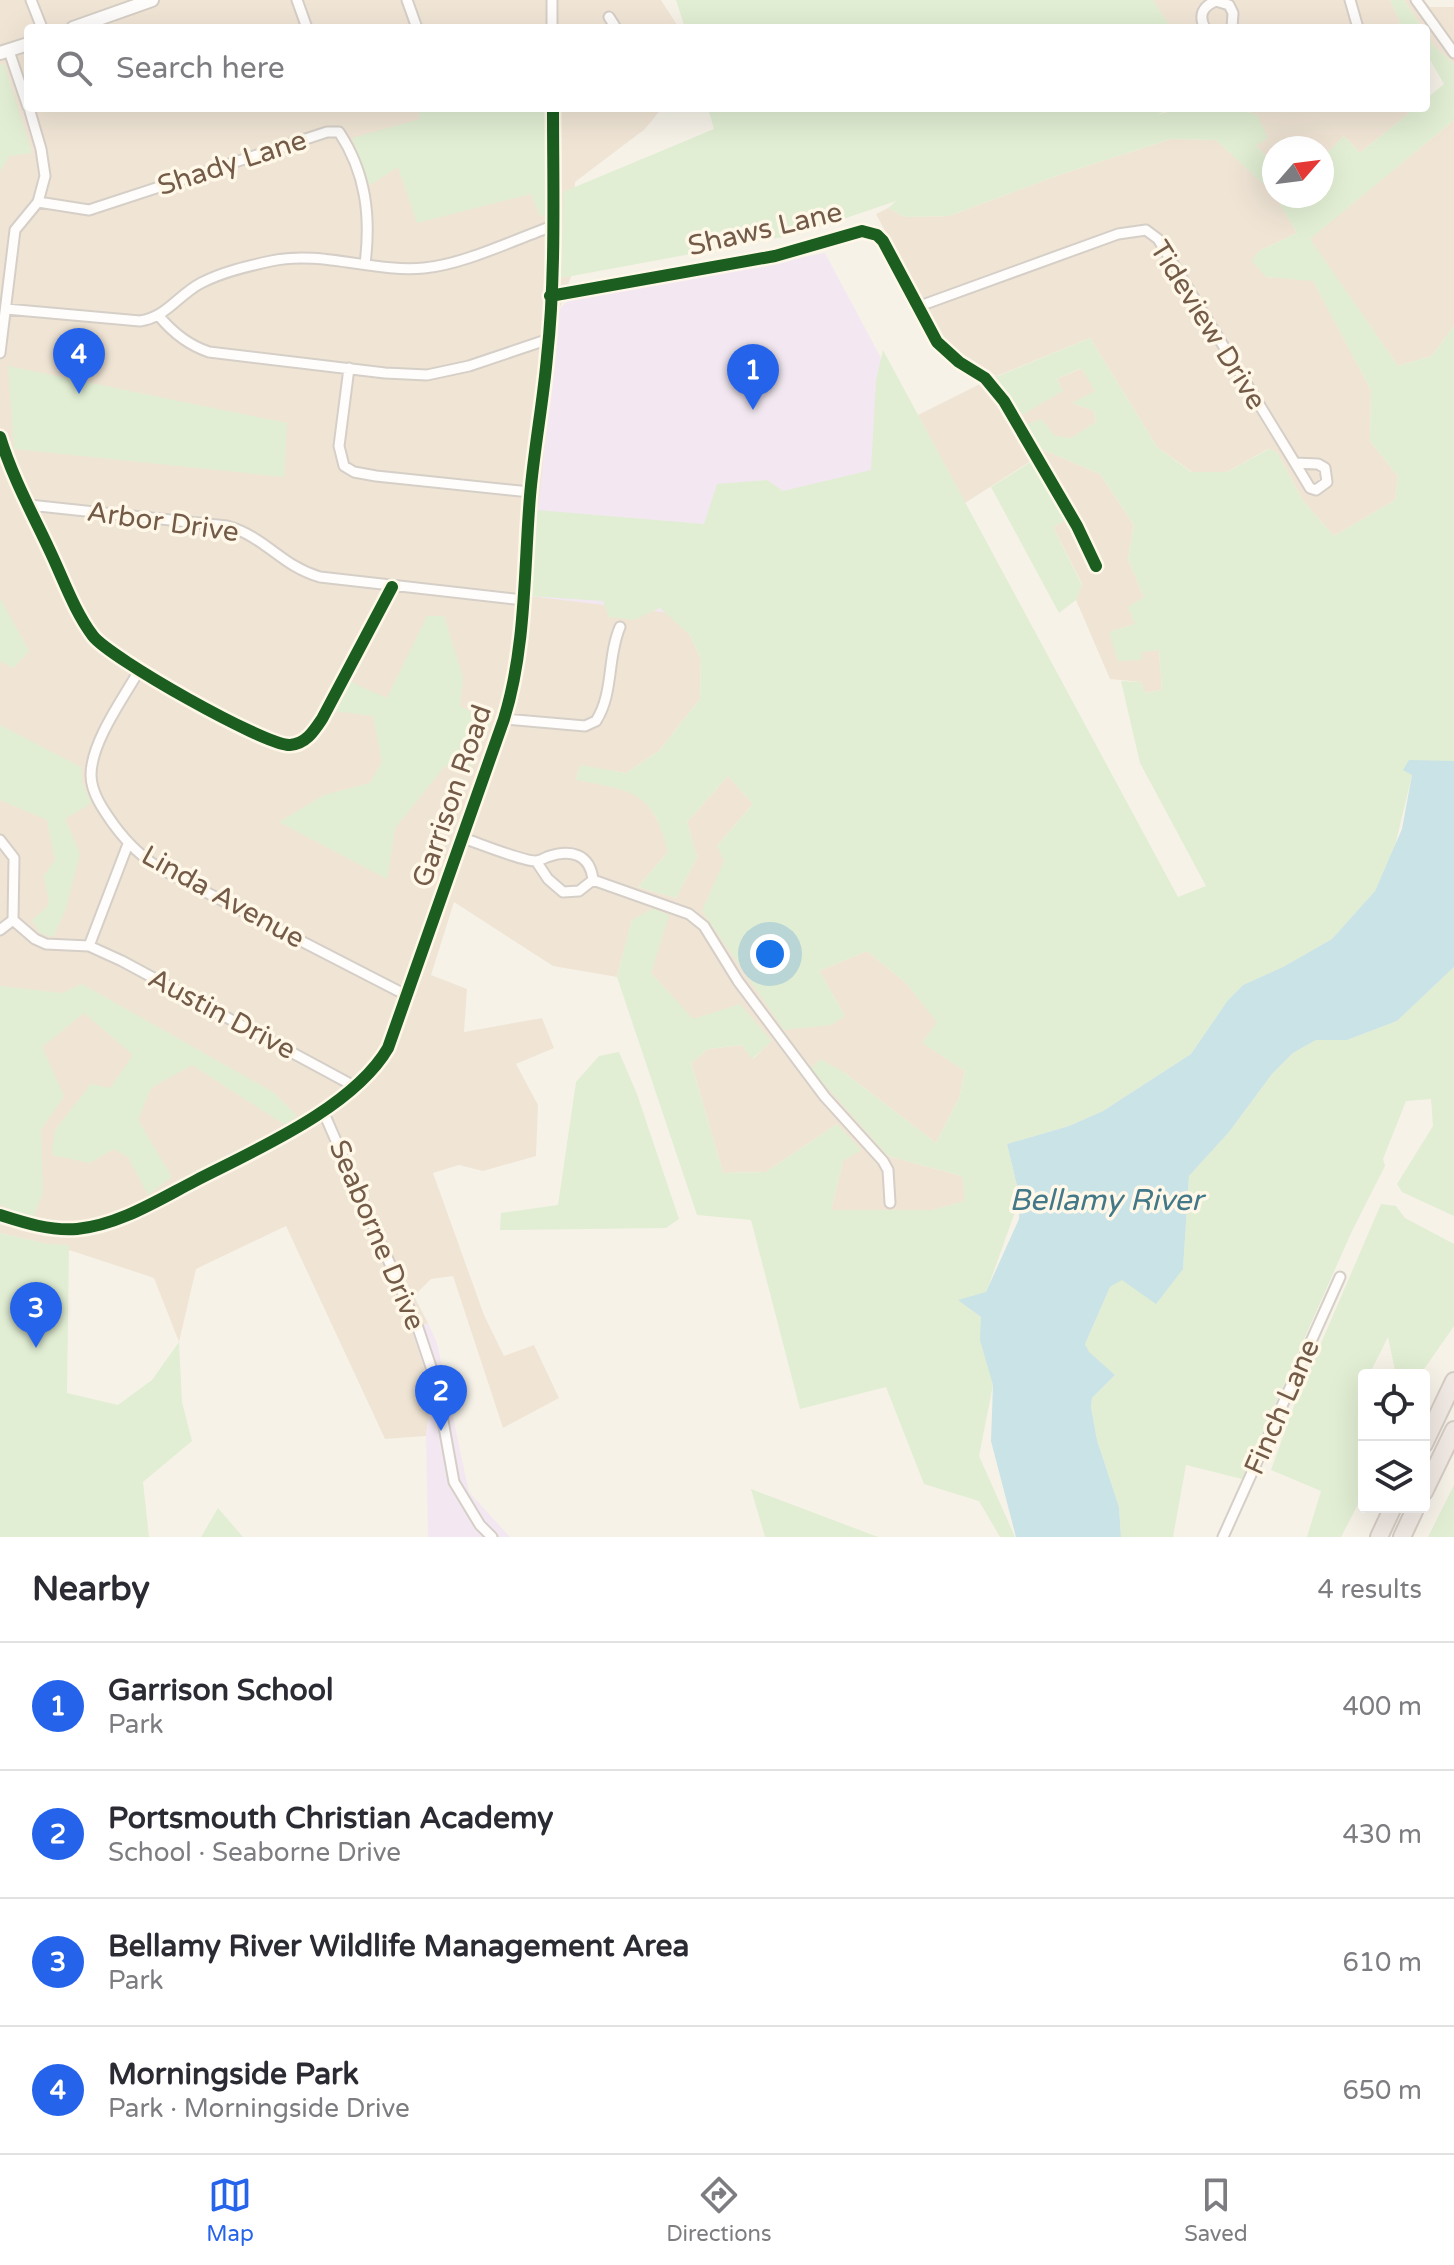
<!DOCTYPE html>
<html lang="en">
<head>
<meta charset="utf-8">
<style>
  body { margin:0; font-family:"Varela Round",sans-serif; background:#f7f7f7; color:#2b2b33 }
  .controls { position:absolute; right:24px; bottom:24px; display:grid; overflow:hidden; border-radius:8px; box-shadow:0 8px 32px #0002 }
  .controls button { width:72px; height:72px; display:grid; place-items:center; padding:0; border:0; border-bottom:2px solid #e1e1e2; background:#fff; color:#2b2b33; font:40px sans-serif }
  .compass { position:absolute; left:1262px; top:136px; width:72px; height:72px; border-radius:50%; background:#fff; box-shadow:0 8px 32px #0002; rotate:62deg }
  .you { position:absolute; left:770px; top:954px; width:28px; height:28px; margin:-20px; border:6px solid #fff; border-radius:50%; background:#1a73e8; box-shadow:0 0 0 12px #1a73e833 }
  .badge { display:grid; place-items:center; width:52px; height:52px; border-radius:50%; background:#2563eb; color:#fff; font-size:26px; font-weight:700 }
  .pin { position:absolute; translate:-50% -66px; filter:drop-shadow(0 2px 4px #0008) }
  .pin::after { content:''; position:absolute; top:42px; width:28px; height:24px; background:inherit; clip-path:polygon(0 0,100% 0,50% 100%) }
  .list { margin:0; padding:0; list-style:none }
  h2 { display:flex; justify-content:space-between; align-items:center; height:104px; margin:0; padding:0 32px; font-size:34px }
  h2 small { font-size:26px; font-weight:400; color:#7c7c81 }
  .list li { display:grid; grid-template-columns:52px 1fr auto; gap:24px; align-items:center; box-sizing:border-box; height:128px; padding:0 32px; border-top:2px solid #e1e1e2 }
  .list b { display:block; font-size:30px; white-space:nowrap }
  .list p { margin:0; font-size:26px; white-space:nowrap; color:#7c7c81 }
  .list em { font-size:26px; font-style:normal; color:#7c7c81 }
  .icon { flex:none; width:44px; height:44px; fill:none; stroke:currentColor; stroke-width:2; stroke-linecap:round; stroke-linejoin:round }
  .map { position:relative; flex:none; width:1454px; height:1537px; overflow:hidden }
  .search { position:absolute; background:#fff; box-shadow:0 8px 32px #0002; left:24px; right:24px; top:24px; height:88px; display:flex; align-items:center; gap:20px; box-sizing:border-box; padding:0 28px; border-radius:8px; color:#7c7c81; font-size:30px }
  .sheet { height:616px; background:#fff }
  nav { display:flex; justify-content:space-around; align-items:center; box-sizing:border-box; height:112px; border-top:2px solid #e1e1e2; background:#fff; font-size:22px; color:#7c7c81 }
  nav a { display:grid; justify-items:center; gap:4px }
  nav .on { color:#2563eb }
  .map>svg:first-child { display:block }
  .residential { fill:#f0e5d5 }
  .education { fill:#f3e8f1 }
  .green { fill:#e1eed3 }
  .water { fill:#cae3e7 }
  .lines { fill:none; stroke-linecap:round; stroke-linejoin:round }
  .street-casing { stroke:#d5cfc7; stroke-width:13 }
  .secondary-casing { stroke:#d5cec5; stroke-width:16 }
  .highway-casing { stroke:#d5cdc5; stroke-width:20 }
  .street { stroke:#fefdfc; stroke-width:9 }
  .secondary { stroke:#fefdfc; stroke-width:12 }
  .highway { stroke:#f1e9e3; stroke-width:16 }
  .cycleway-casing { stroke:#fff8e9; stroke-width:17 }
  .cycleway { stroke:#1b5e20; stroke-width:12 }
  .labels { text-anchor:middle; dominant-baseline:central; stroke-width:7; stroke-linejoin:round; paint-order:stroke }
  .street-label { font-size:28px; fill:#745b48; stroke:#fff8e9 }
  .water-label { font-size:30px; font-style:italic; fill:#427888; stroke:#fff8e9 }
</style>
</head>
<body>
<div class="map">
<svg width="1454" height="1537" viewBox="0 0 1454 1537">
  <rect width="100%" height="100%" fill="#f6f2e8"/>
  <!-- residential -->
  <path class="residential" d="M 0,0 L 661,0 L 679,28 L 28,28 L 28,108 L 662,108 L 645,129 L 575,182 L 571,277 L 559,310 L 530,596 L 660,607 L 690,635 L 701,659 L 700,699 L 659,751 L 626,773 L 580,766 L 576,779 L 626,790 L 646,801 L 663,830 L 668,852 L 638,887 L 676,898 L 697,857 L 687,822 L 728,776 L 753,804 L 717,846 L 845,1016 L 819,971 L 867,951 L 905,982 L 938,1022 L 923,1043 L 965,1071 L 959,1098 L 936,1143 L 842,1071 L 888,1156 L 962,1176 L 966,1201 L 933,1210 L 831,1210 L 843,1161 L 837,1124 L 766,1172 L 723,1173 L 691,1063 L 708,1049 L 742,1045 L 753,1059 L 771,1041 L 693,1020 L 651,973 L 632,920 L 617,977 L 553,966 L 454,902 L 431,975 L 467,989 L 464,1032 L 542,1018 L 554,1048 L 516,1064 L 538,1105 L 536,1156 L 483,1171 L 459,1165 L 433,1173 L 484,1315 L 504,1356 L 534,1345 L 559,1398 L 503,1428 L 453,1276 L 431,1279 L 414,1296 L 428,1323 L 412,1331 L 432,1391 L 426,1436 L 385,1439 L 286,1226 L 196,1269 L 179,1342 L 154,1278 L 60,1247 L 0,1233 Z
    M 1120,0 L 1390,0 L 1400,21 L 1399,28 L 1124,28 Z
    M 1404,0 L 1424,0 L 1430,7 L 1454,7 L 1454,64 L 1434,46 L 1426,33 L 1426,28 L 1422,28 Z
    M 1240,108 L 1415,108 L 1360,153 L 1344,136 L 1322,159 L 1322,148 L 1274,148 L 1274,164 L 1256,146 L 1257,115 Z
    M 1454,120 L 1454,326 L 1432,356 L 1398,366 L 1309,239 Z
    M 1171,139 L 1216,140 L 1273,192 L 1297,233 L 1259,251 L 1266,277 L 1313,280 L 1371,390 L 1370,441 L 1398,476 L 1395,500 L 1334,536 L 1303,501 L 1277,452 L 1268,449 L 1227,472 L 1192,472 L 1157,447 L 1090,338 L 997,376 L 1063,391 L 1057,379 L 1082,368 L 1096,392 L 1073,403 L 1094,411 L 1096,422 L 1071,439 L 1055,436 L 1039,448 L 1100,474 L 1134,525 L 1128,559 L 1144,597 L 1135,624 L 1110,632 L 1142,660 L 1141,651 L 1159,650 L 1162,690 L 1145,693 L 1141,682 L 1110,679 L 1076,600 L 1082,584 L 1053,527 L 1066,520 L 1031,461 L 965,503 L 918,415 L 996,376 L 943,341 L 876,214 L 888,208 L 905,217 L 949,216 L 1059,175 Z"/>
  <!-- education -->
  <path class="education" d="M 825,253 L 1022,622 L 911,642 L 529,596 L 559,310 L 565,303 L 571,299 Z
    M 428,1323 L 437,1343 L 469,1492 L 510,1537 L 428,1537 L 426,1436 L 432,1391 L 412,1331 Z"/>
  <!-- green -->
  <path class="green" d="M 676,0 L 1153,0 L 1171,28 L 685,28 Z
    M 1390,0 L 1404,0 L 1422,28 L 1399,28 L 1400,21 Z
    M 1426,33 L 1434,46 L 1454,64 L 1454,120 L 1310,239 L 1398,366 L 1432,356 L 1454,326 L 1454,765 L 1412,775 L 1395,846 L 1375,891 L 1332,939 L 1283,967 L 1243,985 L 1228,1000 L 1191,1054 L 1103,1111 L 1069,1126 L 1007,1144 L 1020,1198 L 986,1293 L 959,1300 L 981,1317 L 993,1385 L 979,1456 L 1015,1537 L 1000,1537 L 979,1501 L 924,1484 L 886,1387 L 800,1409 L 751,1220 L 697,1215 L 617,977 L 632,920 L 653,908 L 669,915 L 651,973 L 693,1019 L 740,1004 L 772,1041 L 752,1059 L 742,1045 L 708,1049 L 691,1063 L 723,1173 L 766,1172 L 837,1124 L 861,1150 L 843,1161 L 831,1210 L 933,1210 L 965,1201 L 962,1176 L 888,1156 L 811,1069 L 820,1059 L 842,1071 L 936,1143 L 959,1098 L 965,1071 L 922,1043 L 937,1022 L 905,982 L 867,951 L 819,971 L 845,1016 L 831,1025 L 784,1030 L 702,911 L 724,861 L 717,846 L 753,804 L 728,776 L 687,822 L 697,857 L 676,898 L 638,887 L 668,852 C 653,790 632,791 576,780 L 580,765 L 626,773 L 659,751 L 700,699 L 701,659 L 690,635 L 660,608 L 634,620 L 609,617 L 603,601 L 529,596 L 537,510 L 704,524 L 717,484 L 767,480 L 783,491 L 871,470 L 876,380 L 883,350 L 1178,897 L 1206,886 L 1140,763 L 1121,681 L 1141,682 L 1145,693 L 1162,690 L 1159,650 L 1142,652 L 1142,660 L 1118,661 L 1109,632 L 1135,624 L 1128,607 L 1144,597 L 1128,559 L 1134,525 L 1100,474 L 1039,448 L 1026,425 L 1041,419 L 1055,436 L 1071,438 L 1096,422 L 1094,411 L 1072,403 L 1095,391 L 1081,368 L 1057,379 L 1063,391 L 1020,416 L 996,377 L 1090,338 L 1157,447 L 1191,472 L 1227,472 L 1269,449 L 1277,452 L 1303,501 L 1334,536 L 1395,500 L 1398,476 L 1370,441 L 1371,390 L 1313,281 L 1266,277 L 1252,261 L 1259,251 L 1297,233 L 1275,196 L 1322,196 L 1322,159 L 1344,136 L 1360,153 L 1415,108 L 1426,108 L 1426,99 L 1444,84 L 1430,60 L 1426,61 Z
    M 4,64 L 32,153 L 9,156 L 0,172 L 0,65 Z
    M 418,108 L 545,108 L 548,214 L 540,216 L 531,194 L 417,223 L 398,167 L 370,185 L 352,138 L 420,119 Z
    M 708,108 L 1173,108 L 1156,115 C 1188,106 1226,102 1257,115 L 1268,138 L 1256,146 L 1274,164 L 1274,194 L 1216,140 L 1171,139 L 1059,175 L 949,216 L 905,217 L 888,208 L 896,201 L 799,234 L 561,278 L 563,192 L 714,129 Z
    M 8,366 L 287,423 L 284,477 L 14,449 Z
    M 1032,461 L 1066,520 L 1053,527 L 1082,585 L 1076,600 L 1059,613 L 991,487 Z
    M 0,598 L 29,651 L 13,668 L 0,661 Z
    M 427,616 L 444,616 L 463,677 L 460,706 L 491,722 L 469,773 L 445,766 L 395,828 L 387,879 L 279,822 L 324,795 L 370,783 L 382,762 L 373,716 L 335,711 L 351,682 L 387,698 Z
    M 0,725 L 81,767 L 82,782 L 91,803 L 65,819 L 80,854 L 65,911 L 53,937 L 40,933 L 32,920 L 49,905 L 44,876 L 55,860 L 47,820 L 0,800 Z
    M 1454,967 L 1454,1216 L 1402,1192 L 1397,1184 L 1433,1126 L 1431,1099 L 1406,1101 L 1383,1159 L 1385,1166 L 1352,1231 L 1242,1479 L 1186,1465 L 1173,1537 L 1121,1537 L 1119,1507 L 1097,1440 L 1091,1407 L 1092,1398 L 1115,1375 L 1088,1352 L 1085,1344 L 1110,1287 L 1121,1280 L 1183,1269 L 1189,1176 L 1229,1132 L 1272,1074 L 1293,1053 L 1316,1040 L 1347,1040 L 1397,1021 Z
    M 82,984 L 273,1092 L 297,1116 L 285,1125 L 192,1065 L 151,1088 L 138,1120 L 172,1177 L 148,1195 L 128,1157 L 113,1149 L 90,1163 L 52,1155 L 55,1130 L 91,1084 L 110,1088 L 133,1055 L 84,1013 L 42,1047 L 64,1096 L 41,1130 L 43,1192 L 33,1218 L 0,1205 L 0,986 L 62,993 Z
    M 619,1052 L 637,1094 L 679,1219 L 666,1228 L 500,1230 L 501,1213 L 558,1205 L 576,1082 L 599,1056 Z
    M 1381,1204 L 1396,1206 L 1405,1218 L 1454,1244 L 1454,1326 L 1420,1375 L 1396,1375 L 1388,1337 L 1369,1375 L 1364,1375 L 1364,1493 L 1341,1537 L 1307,1537 L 1321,1491 L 1271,1470 L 1294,1406 Z
    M 0,1233 L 48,1244 L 69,1245 L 67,1393 L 118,1405 L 152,1380 L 179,1342 L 182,1402 L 192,1441 L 143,1482 L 149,1537 L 0,1537 Z
    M 1454,1485 L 1454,1537 L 1428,1537 Z
    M 751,1489 L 878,1537 L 765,1537 Z
    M 218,1508 L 243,1537 L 201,1537 Z"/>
  <!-- water -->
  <path class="water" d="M 1409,760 L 1454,761 L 1454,967 L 1397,1021 L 1347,1040 L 1316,1040 L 1293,1053 L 1272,1074 L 1229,1132 L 1189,1176 L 1183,1269 L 1156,1304 L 1122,1280 L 1110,1287 L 1085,1344 L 1089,1352 L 1115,1375 L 1092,1398 L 1091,1407 L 1097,1440 L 1119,1507 L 1121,1537 L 1016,1537 L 991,1441 L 993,1385 L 980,1340 L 981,1317 L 958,1300 L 986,1292 L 1019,1219 L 1020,1198 L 1007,1144 L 1069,1126 L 1103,1111 L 1191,1054 L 1228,1000 L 1243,985 L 1283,967 L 1332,939 L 1375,891 L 1402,829 L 1412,775 L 1403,770 Z"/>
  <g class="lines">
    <!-- street casing -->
    <g class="street-casing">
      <path id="street" d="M 31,0 L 42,28
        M 297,0 L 307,28
        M 407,0 L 417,28
        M 552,0 L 552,28
        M 1350,0 L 1358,28
        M 1416,0 L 1454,53
        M 609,17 L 616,28
        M 1205,28 C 1198,15 1203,6 1216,1 L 1229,5 L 1233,13 L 1232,28
        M 9,51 L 28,107
        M 38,202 L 89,210 L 327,132 L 339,132 C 366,173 371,216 365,264
        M 550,296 L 775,256 L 862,231 L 877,235 L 883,241 L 937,342 L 959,362 L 985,378 L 1004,401 L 1077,526 L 1096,566
        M 917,307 L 1118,234 L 1146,230 L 1158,239 L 1295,463 L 1318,464 L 1325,468 L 1327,482 L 1316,490 L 1310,488 L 1295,463
        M 6,309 L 140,321 C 167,317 178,295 201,283 C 222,272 248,266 271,261 C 321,250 375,273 424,268 C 465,264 513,240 553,226
        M 159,316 C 173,333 188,345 209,352 L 385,373 L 427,375 L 469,366 L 549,339
        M 0,353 L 15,230 L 38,202 L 45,176 L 41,149 L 29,108
        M 349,368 L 339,446 L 344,466 L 354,472 L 376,476 L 530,492
        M 0,437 C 12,476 32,513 49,549 C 63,578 74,611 93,636 C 110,658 265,746 290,745 C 306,744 314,731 322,719 L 392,587
        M 29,505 L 227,526 C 266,537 281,566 320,577 L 523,600
        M 140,669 C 124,697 91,742 91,775 C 91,793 104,811 114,825 C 128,844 142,858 163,870 L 408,996
        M 504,719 L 585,726 L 596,721 C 614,693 607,657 620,627
        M 463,838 C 478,843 522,861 535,861 C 538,861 545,858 547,857 C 570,849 590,853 593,880
        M 0,840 L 14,858 L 13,920
        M 536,861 L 548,879 L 563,892 L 579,891 L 593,880
        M 593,880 L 689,914 L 704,926 L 738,981 L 825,1097 L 883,1161 L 888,1170 L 890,1203
        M 13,920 L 35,939 L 46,944 L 89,946 L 122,961 L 354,1086
        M 0,930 L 13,920
        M 89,946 L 128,844
        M 323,1111 L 418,1328 L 436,1382 L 454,1482 L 480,1525 L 492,1537
        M 0,1215 C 25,1223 50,1231 77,1229 C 119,1225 158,1200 195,1181 C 255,1150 353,1108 388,1048 L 504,719 C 526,648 524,569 530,496 C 534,449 543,403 547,357 C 556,275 553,191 553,108
        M 1223,1537 L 1340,1277"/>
    </g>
    <!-- secondary casing -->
    <g class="secondary-casing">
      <path id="secondary" d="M 73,28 L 152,0
        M 0,53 L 28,44"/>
    </g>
    <!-- highway casing -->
    <g class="highway-casing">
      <path id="highway" d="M 1424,1444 L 1454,1381
        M 1424,1492 L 1454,1430
        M 1379,1537 L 1393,1507
        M 1402,1537 L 1416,1507"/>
    </g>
    <!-- street -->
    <use href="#street" class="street"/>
    <!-- secondary -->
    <use href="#secondary" class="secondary"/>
    <!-- highway -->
    <use href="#highway" class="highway"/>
    <!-- cycleway casing -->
    <g class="cycleway-casing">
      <path id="cycleway" d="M 550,296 L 775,256 L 862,231 L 877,235 L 883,241 L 937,342 L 959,362 L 985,378 L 1004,401 L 1077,526 L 1096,566
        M 0,437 C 12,476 32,513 49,549 C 63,578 74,611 93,636 C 110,658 265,746 290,745 C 306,744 314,731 322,719 L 392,587
        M 0,1215 C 25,1223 50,1231 77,1229 C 119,1225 158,1200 195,1181 C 255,1150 353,1108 388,1048 L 504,719 C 526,648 524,569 530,496 C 534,449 543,403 547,357 C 556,275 553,191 553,108"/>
    </g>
    <!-- cycleway -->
    <use href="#cycleway" class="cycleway"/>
  </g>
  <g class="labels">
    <!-- street labels -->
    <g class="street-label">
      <text transform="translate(232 163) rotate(-18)">Shady Lane</text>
      <text transform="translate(765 229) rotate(-13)">Shaws Lane</text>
      <text transform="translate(1208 325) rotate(58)">Tideview Drive</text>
      <text transform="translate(163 522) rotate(8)">Arbor Drive</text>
      <text transform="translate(452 796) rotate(-71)">Garrison Road</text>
      <text transform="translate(223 897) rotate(29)">Linda Avenue</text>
      <text transform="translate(222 1014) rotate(28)">Austin Drive</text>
      <text transform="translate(377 1235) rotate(67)">Seaborne Drive</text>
      <text transform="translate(1282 1407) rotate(-66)">Finch Lane</text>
    </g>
    <!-- water labels -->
    <g class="water-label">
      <text x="1106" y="1200">Bellamy River</text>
    </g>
  </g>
</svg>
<div class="controls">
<button><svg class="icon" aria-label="locate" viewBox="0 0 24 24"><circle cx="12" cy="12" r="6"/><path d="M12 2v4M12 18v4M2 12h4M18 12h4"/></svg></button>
<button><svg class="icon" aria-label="layers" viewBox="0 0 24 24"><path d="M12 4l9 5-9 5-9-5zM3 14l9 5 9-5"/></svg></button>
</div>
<svg class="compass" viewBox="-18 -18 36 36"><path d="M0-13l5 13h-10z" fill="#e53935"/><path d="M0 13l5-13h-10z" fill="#7c7c81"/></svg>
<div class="you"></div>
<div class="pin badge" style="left:753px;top:410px">1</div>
<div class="pin badge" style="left:441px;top:1431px">2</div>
<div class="pin badge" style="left:36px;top:1348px">3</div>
<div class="pin badge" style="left:79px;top:394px">4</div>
<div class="search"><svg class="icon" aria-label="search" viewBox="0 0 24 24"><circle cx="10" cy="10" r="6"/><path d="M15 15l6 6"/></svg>Search here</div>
</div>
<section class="sheet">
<h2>Nearby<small>4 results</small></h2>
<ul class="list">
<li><span class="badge">1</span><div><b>Garrison School</b><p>Park</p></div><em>400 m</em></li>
<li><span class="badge">2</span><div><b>Portsmouth Christian Academy</b><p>School · Seaborne Drive</p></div><em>430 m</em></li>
<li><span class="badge">3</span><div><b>Bellamy River Wildlife Management Area</b><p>Park</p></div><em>610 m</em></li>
<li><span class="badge">4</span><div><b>Morningside Park</b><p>Park · Morningside Drive</p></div><em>650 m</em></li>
</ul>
</section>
<nav>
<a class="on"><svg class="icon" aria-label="map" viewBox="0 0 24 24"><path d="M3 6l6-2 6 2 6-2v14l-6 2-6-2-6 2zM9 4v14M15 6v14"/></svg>Map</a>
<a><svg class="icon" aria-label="directions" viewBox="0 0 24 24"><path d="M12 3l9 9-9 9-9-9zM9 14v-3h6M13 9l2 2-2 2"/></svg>Directions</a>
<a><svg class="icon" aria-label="saved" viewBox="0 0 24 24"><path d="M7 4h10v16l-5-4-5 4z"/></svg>Saved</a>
</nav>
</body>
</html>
